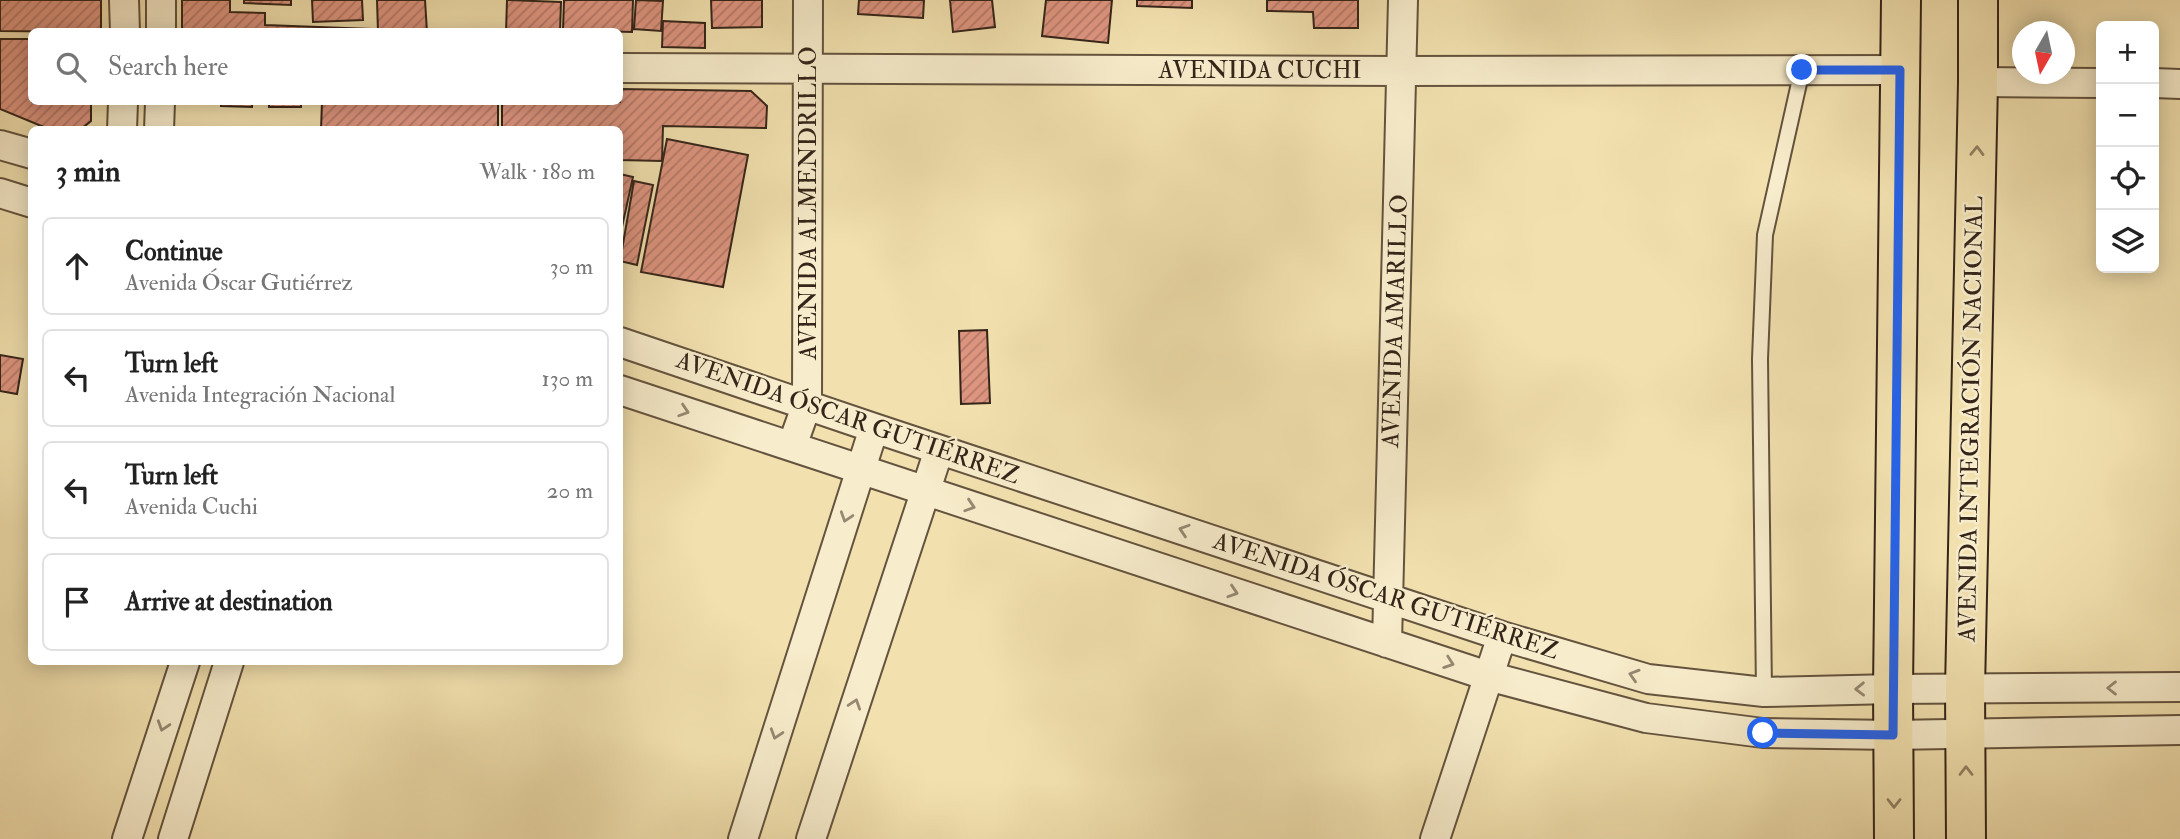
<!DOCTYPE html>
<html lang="en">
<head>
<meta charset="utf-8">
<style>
  body { margin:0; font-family:"IM FELL Double Pica",serif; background:#f2f2f2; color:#222 }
  .controls { position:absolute; right:21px; top:21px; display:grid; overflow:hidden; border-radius:10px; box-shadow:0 4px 18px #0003 }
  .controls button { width:63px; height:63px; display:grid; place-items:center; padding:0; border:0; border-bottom:2px solid #e0e0e0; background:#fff; color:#222; font:35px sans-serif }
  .compass { position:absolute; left:2012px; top:21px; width:63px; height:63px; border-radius:50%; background:#fff; box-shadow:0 4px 18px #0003; rotate:189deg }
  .stop { position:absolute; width:21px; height:21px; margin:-16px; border:5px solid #2563eb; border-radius:50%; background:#fff }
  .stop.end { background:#2563eb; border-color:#fff; box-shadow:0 2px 7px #0008 }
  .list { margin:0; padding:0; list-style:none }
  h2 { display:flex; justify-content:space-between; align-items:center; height:91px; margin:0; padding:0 28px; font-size:30px }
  h2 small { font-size:23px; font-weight:400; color:#767676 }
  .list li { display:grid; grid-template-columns:46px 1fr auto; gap:21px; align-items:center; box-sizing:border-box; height:98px; margin:0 14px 14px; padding:0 14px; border:2px solid #e0e0e0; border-radius:10px }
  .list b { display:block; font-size:26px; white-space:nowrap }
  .list p { margin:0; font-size:23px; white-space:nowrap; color:#767676 }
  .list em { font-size:23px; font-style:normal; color:#767676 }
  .icon { flex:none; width:38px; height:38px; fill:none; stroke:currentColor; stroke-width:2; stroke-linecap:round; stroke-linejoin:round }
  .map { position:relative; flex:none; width:2180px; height:839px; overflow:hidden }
  .search { position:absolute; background:#fff; box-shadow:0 4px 18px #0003; left:28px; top:28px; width:595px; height:77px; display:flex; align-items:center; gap:18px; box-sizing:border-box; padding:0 24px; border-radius:10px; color:#767676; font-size:26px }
  .panel { position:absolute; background:#fff; box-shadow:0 4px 18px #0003; left:28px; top:126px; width:595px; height:539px; border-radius:10px }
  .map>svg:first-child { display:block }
  .building { fill:url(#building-hatch); stroke:#342419; stroke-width:2 }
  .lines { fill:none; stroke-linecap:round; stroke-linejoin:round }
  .lane-casing { stroke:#64533e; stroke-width:18 }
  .street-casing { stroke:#64533e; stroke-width:32 }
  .primary-casing { stroke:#342419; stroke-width:42 }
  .lane { stroke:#f7eccb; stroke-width:14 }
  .street { stroke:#f7eccb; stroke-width:28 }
  .primary { stroke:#f2e1af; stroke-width:38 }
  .oneway { stroke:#938264 }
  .oneway2 { stroke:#968872 }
  .route { stroke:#2563eb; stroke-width:9 }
  .labels { text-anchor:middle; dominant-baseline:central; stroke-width:5; stroke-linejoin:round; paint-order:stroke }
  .street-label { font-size:24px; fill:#342419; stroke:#f7eccb }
</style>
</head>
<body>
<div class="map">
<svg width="2180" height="839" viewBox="0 0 2180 839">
  <defs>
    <pattern id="building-hatch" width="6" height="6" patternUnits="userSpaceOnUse" patternTransform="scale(1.75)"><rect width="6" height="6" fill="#de9580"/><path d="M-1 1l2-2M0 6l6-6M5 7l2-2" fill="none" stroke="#b57968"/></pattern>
  </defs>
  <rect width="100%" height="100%" fill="#f2e1af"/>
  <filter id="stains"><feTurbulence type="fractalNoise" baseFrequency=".00286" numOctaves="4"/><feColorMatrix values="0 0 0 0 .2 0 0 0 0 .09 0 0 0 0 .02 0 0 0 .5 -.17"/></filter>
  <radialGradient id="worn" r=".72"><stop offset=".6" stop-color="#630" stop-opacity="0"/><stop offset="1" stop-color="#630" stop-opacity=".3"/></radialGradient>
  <!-- building -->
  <path class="building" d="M 0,0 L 101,0 L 101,32 L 0,31 Z
    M 182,0 L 230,0 L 230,12 L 265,13 L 265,25 L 371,29 L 370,32 L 182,32 Z
    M 244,0 L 291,0 L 291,5 L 244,3 Z
    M 312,0 L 362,0 L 363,20 L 313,22 Z
    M 377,0 L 425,0 L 427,32 L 378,32 Z
    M 507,0 L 561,2 L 560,32 L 506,32 Z
    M 564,0 L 633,0 L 632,32 L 563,30 Z
    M 636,0 L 663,1 L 661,31 L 634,29 Z
    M 711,0 L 762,0 L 762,27 L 712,28 Z
    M 859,0 L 924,0 L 923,18 L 858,14 Z
    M 950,0 L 992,0 L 995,27 L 953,32 Z
    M 1046,0 L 1112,0 L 1108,43 L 1042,36 Z
    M 1137,0 L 1192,0 L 1192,8 L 1137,6 Z
    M 1267,0 L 1358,0 L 1358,28 L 1314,28 L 1313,12 L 1267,11 Z
    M 663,21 L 705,23 L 705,48 L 662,47 Z
    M 0,39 L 32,39 L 32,102 L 91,102 L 91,121 L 80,130 L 51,130 L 0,109 Z
    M 620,89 L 751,91 L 767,106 L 766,128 L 663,126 L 662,161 L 620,160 L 620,130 L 502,130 L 502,102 L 620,102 Z
    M 221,102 L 252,102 L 252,107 L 221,106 Z
    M 269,102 L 301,102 L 301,107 L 269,107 Z
    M 322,102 L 498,102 L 498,130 L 321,130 Z
    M 667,139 L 748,155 L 723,287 L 641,272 Z
    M 620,174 L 633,177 L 620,236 Z
    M 634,181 L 653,185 L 637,265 L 620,261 Z
    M 987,330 L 990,403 L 961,404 L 959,331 Z
    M 0,355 L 23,359 L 17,394 L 0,391 Z"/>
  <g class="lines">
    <!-- lane casing -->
    <g class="lane-casing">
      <path id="lane" d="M 1764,692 L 1760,359 L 1765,235 L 1802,70"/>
    </g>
    <!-- street casing -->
    <g class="street-casing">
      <path id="street" d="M 124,0 L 125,32
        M 161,0 L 161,32
        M 620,68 L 1402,71 L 1900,70
        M 1978,82 L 2101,83
        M 2154,83 L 2180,84
        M 122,130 L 123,102
        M 159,130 L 160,102
        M 0,145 L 32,154
        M 0,193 L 32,203
        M 620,342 L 874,428 L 1502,636 L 1648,679 L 1764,692 L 1893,689 L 2180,687
        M 620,390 L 1488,676 L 1646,718 L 1763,733 L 1893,735 L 2180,730
        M 792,446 L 807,404 L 808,0
        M 1387,643 L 1403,0
        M 127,839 L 185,662
        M 173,839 L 229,662
        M 743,839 L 874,428
        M 811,839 L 939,450
        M 1435,839 L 1502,636"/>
    </g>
    <!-- primary casing -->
    <g class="primary-casing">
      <path id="primary" d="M 1894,839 L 1893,689 L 1901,0
        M 1966,839 L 1965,689 L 1978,82 L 1978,0"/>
    </g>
    <!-- lane -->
    <use href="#lane" class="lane"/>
    <!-- street -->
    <use href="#street" class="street"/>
    <!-- primary -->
    <use href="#primary" class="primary"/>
  </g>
  <!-- one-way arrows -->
  <defs><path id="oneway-chevron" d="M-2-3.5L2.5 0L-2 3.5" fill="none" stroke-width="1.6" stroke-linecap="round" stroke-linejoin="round" transform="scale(1.75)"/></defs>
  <g class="oneway">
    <use href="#oneway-chevron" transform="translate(1977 151) rotate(-89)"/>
    <use href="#oneway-chevron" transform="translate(1966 771) rotate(-90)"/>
    <use href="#oneway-chevron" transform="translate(1894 803) rotate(90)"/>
  </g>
  <g class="oneway2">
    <use href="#oneway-chevron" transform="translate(684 411) rotate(18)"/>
    <use href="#oneway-chevron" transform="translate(970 506) rotate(18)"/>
    <use href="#oneway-chevron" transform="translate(846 517) rotate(108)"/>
    <use href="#oneway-chevron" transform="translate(1184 530) rotate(-162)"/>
    <use href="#oneway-chevron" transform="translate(1233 592) rotate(18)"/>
    <use href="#oneway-chevron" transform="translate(1449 663) rotate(19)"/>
    <use href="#oneway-chevron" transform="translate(1634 675) rotate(-163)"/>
    <use href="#oneway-chevron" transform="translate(2112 688) rotate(180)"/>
    <use href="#oneway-chevron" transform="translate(1860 689) rotate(179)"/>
    <use href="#oneway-chevron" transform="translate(855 704) rotate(-72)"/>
    <use href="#oneway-chevron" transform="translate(163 726) rotate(108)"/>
    <use href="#oneway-chevron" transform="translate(776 734) rotate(108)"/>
  </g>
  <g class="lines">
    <!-- route -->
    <path class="route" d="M 1763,733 L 1893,735 L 1900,70 L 1802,70"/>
  </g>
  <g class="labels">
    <!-- street labels -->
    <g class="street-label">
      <text x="1260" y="70">AVENIDA CUCHI</text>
      <text transform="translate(808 203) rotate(-90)">AVENIDA ALMENDRILLO</text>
      <text transform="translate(1395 321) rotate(-88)">AVENIDA AMARILLO</text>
      <text transform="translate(848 418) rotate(19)">AVENIDA ÓSCAR GUTIÉRREZ</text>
      <text transform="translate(1971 419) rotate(-89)">AVENIDA INTEGRACIÓN NACIONAL</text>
      <text transform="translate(1386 596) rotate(18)">AVENIDA ÓSCAR GUTIÉRREZ</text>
    </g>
  </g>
  <rect width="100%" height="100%" filter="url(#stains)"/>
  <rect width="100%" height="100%" fill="url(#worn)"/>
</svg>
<div class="controls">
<button>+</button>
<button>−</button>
<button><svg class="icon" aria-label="locate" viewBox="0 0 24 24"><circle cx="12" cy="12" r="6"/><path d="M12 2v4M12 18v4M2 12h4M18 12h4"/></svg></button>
<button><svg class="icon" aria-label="layers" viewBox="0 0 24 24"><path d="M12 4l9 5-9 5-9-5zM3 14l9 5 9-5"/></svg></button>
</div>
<svg class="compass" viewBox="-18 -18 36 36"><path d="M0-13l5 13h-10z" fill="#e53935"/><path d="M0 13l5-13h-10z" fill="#767676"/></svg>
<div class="stop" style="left:1763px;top:733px"></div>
<div class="stop end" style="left:1802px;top:70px"></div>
<div class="search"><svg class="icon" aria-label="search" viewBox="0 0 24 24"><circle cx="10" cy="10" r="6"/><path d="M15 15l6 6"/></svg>Search here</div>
<section class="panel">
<h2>3 min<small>Walk · 180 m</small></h2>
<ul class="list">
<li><svg class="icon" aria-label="ahead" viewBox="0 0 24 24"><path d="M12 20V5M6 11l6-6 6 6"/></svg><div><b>Continue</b><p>Avenida Óscar Gutiérrez</p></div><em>30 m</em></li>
<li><svg class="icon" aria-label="left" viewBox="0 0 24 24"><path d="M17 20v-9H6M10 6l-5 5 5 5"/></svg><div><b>Turn left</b><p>Avenida Integración Nacional</p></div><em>130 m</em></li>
<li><svg class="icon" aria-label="left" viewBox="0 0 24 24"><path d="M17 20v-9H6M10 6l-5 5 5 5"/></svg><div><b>Turn left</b><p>Avenida Cuchi</p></div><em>20 m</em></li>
<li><svg class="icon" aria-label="arrive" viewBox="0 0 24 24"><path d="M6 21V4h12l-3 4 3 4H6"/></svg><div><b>Arrive at destination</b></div></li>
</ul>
</section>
</div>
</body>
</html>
